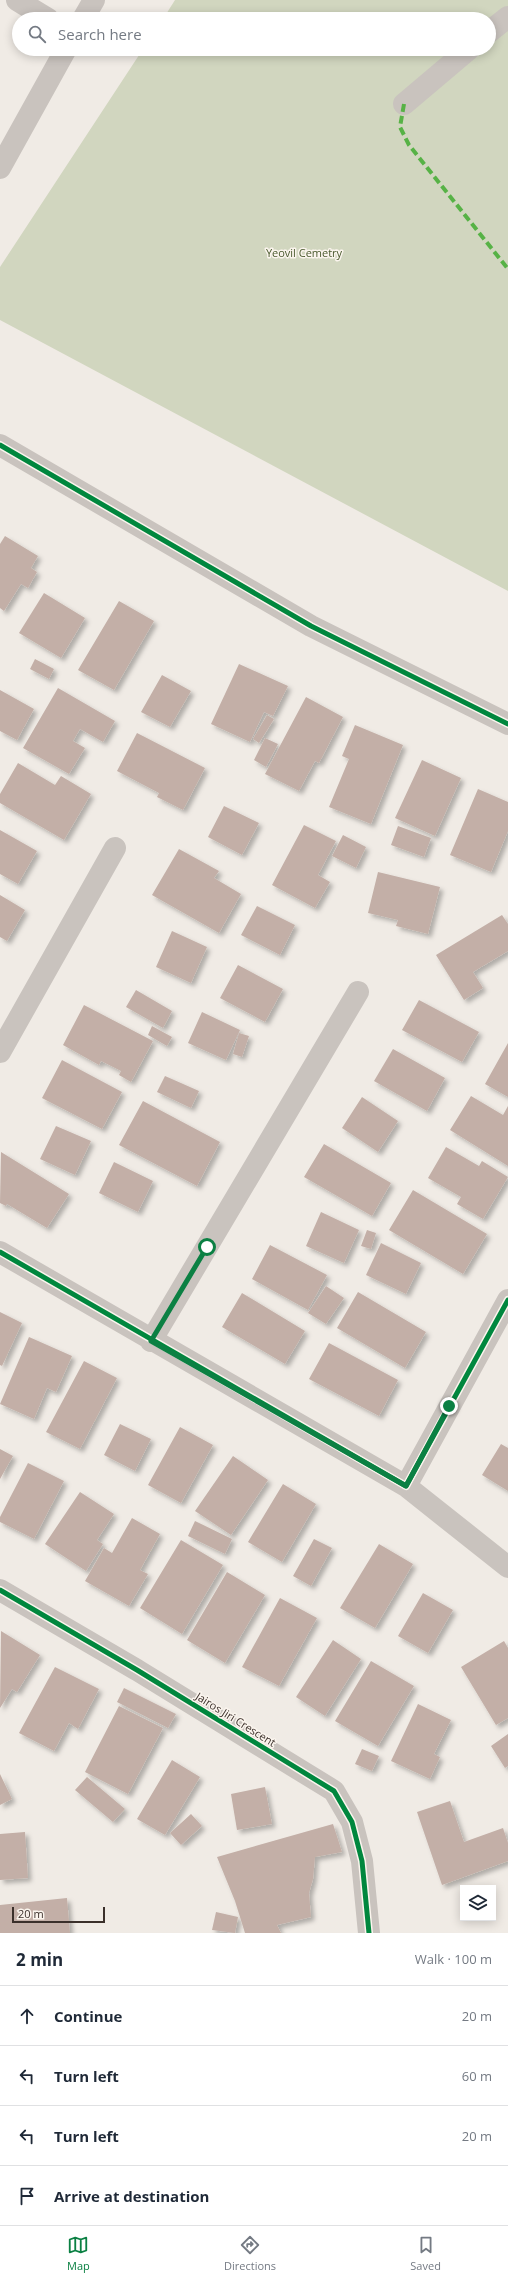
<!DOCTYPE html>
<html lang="en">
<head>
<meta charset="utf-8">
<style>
  body { margin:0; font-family:"Open Sans",sans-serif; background:#f2f2f3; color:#1f2937 }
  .controls { position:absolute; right:12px; bottom:12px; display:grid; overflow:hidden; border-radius:0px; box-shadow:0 2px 10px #0003 }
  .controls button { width:36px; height:36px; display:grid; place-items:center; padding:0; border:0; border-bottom:1px solid #e0e1e3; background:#fff; color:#1f2937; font:20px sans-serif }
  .scale { position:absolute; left:12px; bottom:10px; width:93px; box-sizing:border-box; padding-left:4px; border:2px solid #3b302b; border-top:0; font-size:11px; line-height:14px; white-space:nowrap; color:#3b302b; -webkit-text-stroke:3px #fbf5ee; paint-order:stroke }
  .stop { position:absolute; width:12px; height:12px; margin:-9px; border:3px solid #0b8043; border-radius:50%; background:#fff }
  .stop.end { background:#0b8043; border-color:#fff; box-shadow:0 1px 4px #0008 }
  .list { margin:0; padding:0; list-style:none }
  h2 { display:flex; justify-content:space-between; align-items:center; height:52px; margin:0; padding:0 16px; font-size:17px }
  h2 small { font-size:13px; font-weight:400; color:#747a83 }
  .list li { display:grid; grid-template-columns:26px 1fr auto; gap:12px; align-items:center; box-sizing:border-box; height:60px; padding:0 16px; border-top:1px solid #e0e1e3 }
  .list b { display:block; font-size:15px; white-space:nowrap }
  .list em { font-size:13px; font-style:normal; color:#747a83 }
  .icon { flex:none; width:22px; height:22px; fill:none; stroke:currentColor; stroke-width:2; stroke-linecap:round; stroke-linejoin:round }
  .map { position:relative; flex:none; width:508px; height:1933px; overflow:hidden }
  .search { position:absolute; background:#fff; box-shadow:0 2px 10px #0003; left:12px; right:12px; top:12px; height:44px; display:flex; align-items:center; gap:10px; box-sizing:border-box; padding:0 14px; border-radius:22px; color:#747a83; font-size:15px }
  .sheet { height:292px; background:#fff }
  nav { display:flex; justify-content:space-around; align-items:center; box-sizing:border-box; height:56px; border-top:1px solid #e0e1e3; background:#fff; font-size:11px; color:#747a83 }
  nav a { display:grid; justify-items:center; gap:2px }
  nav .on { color:#0b8043 }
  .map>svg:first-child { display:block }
  .green { fill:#d1d6bf }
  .building { fill:#c3afa7; filter:url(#shadow) }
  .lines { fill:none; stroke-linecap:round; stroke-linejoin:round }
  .minor { stroke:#c9c3be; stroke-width:22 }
  .quiet { stroke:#57b246; stroke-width:4; stroke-dasharray:8 4; stroke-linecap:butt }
  .cycleway-casing { stroke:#fbf5ee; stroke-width:8 }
  .cycleway { stroke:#00873e; stroke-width:5 }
  .route { stroke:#0b8043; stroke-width:5 }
  .labels { text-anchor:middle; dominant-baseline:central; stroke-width:3; stroke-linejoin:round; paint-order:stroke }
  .park-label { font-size:11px; fill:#4a5a2e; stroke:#fbf5ee }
  .street-label { font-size:11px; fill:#3b302b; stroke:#fbf5ee }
</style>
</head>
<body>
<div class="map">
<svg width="508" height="1933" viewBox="0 0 508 1933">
  <defs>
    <filter id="shadow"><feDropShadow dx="3.5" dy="3.5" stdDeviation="2" flood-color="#0004"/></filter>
  </defs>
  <rect width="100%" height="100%" fill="#f0ebe5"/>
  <!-- green -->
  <path class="green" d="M 175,0 L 508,0 L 508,591 L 0,320 L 0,267 L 143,49 L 489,49 L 489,19 L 163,19 Z"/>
  <!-- building -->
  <path class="building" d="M 5,536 L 38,556 L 31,568 L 37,572 L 28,588 L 21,584 L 4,611 L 0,608 L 0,544 Z
    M 44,593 L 85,618 L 61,658 L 19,633 Z
    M 119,601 L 154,621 L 114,690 L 78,670 Z
    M 35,659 L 54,669 L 49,679 L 30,669 Z
    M 239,664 L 288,686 L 273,716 L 264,712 L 250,742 L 211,724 Z
    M 162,675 L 191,691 L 170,727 L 141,712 Z
    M 58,688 L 115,721 L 103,742 L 80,729 L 73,741 L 85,748 L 69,774 L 23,748 Z
    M 0,690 L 34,709 L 17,740 L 0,731 Z
    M 306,697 L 343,717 L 319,763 L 315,761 L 299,791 L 265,774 Z
    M 267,715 L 274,719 L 259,743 L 253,739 Z
    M 355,725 L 403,745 L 371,824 L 329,807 L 349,759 L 342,756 Z
    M 137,733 L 205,768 L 183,810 L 157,797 L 159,793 L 117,771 Z
    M 265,738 L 278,744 L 266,767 L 254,760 Z
    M 422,760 L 461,778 L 435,836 L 395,818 Z
    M 18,763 L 55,785 L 61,776 L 91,794 L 64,840 L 0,803 L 0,794 Z
    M 478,789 L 508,802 L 508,831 L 491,872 L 450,855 Z
    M 224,806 L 259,823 L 242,855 L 208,837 Z
    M 304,825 L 336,841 L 318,875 L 330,882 L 315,908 L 272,885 Z
    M 398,826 L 431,838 L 424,857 L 391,845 Z
    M 0,830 L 37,851 L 18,884 L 0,874 Z
    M 343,835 L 366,847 L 356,868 L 332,856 Z
    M 179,849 L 219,871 L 214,878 L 241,894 L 219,933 L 152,895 Z
    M 378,872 L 440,887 L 428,934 L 396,926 L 398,920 L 368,913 Z
    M 0,895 L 25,910 L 7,941 L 0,937 Z
    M 257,906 L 295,925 L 280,955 L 241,935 Z
    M 502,915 L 508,924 L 508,951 L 473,972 L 483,988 L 464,1000 L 436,955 Z
    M 172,931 L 207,947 L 191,983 L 156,967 Z
    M 238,965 L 283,989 L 265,1022 L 220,998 Z
    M 136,990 L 172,1011 L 163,1028 L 126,1007 Z
    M 419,1000 L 479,1032 L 462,1062 L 402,1030 Z
    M 84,1005 L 153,1041 L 131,1082 L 119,1075 L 121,1071 L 101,1061 L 99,1065 L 63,1045 Z
    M 202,1012 L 240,1030 L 226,1060 L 188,1043 Z
    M 152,1026 L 172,1037 L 167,1046 L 148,1035 Z
    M 239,1033 L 249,1036 L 242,1057 L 233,1054 Z
    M 508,1043 L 508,1097 L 485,1084 Z
    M 393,1049 L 445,1078 L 427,1111 L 374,1081 Z
    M 62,1060 L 122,1092 L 102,1129 L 42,1098 Z
    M 165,1076 L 199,1091 L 191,1108 L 157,1092 Z
    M 471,1096 L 503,1115 L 508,1106 L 508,1166 L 450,1130 Z
    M 362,1097 L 398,1121 L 378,1152 L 342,1128 Z
    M 143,1101 L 220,1142 L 197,1186 L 119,1145 Z
    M 56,1126 L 91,1141 L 75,1175 L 40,1159 Z
    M 324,1144 L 391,1183 L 372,1216 L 304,1177 Z
    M 446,1147 L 479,1166 L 482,1161 L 508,1177 L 483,1219 L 457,1204 L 461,1197 L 428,1178 Z
    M 1,1152 L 69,1194 L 47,1228 L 7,1204 L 6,1206 L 0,1203 Z
    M 114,1162 L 153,1181 L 138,1212 L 99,1193 Z
    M 413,1190 L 487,1234 L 463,1274 L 389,1230 Z
    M 321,1212 L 359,1230 L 344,1263 L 306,1246 Z
    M 367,1230 L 376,1233 L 371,1249 L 361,1246 Z
    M 381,1243 L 421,1263 L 406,1294 L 366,1275 Z
    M 270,1245 L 327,1275 L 308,1310 L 252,1279 Z
    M 326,1286 L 344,1298 L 326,1324 L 308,1313 Z
    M 358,1292 L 426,1332 L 405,1368 L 337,1328 Z
    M 242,1293 L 305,1331 L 285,1364 L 222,1327 Z
    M 0,1312 L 22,1323 L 2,1366 L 0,1365 Z
    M 29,1337 L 72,1356 L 56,1392 L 47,1388 L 34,1419 L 0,1404 Z
    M 329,1343 L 398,1380 L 379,1416 L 309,1379 Z
    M 84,1361 L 117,1378 L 80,1449 L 46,1432 Z
    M 120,1424 L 151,1439 L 135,1471 L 104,1455 Z
    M 180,1427 L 213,1445 L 181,1503 L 148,1485 Z
    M 501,1444 L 508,1448 L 508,1491 L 482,1475 Z
    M 0,1449 L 13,1456 L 0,1479 Z
    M 233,1456 L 268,1480 L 231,1535 L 195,1511 Z
    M 28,1463 L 64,1481 L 34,1539 L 0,1522 L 0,1517 Z
    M 283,1484 L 316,1504 L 282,1562 L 248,1542 Z
    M 80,1492 L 114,1514 L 97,1540 L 103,1544 L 86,1571 L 45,1544 Z
    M 132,1518 L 160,1534 L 140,1570 L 148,1574 L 129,1606 L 85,1581 L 104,1548 L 112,1553 Z
    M 195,1521 L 232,1539 L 225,1554 L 188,1536 Z
    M 314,1539 L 332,1548 L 311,1586 L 293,1576 Z
    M 181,1540 L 223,1565 L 182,1634 L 140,1608 Z
    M 379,1544 L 413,1564 L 375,1628 L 340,1608 Z
    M 227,1572 L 265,1595 L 225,1663 L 187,1640 Z
    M 423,1593 L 453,1610 L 428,1653 L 398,1636 Z
    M 280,1598 L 317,1618 L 279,1686 L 242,1667 Z
    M 1,1631 L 40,1655 L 17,1692 L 12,1689 L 0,1708 Z
    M 333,1640 L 361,1659 L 325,1716 L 296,1697 Z
    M 504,1641 L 508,1648 L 508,1718 L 496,1725 L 461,1667 Z
    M 371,1661 L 414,1686 L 378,1746 L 335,1721 Z
    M 55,1667 L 99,1689 L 78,1729 L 69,1723 L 54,1751 L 19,1733 Z
    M 124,1688 L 176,1714 L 168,1728 L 117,1702 Z
    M 418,1704 L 451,1720 L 434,1754 L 440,1757 L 430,1779 L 391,1761 Z
    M 119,1706 L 163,1728 L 128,1794 L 85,1772 Z
    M 508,1734 L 508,1766 L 505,1768 L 491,1746 Z
    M 362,1749 L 379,1756 L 372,1771 L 355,1764 Z
    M 172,1760 L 200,1777 L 165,1835 L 137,1819 Z
    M 0,1774 L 12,1799 L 0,1805 Z
    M 87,1777 L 125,1809 L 113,1822 L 75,1790 Z
    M 265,1787 L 272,1824 L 237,1830 L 231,1794 Z
    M 450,1801 L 464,1842 L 503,1828 L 508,1843 L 508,1861 L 442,1885 L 417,1812 Z
    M 191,1814 L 202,1826 L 181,1845 L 170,1833 Z
    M 333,1824 L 342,1852 L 315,1857 L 313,1879 L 309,1893 L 311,1917 L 277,1925 L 281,1933 L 245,1933 L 235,1901 L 217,1857 Z
    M 25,1832 L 28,1878 L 0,1880 L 0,1834 Z
    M 67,1898 L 70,1933 L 0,1933 L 0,1905 Z
    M 216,1912 L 238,1917 L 235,1933 L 212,1930 Z"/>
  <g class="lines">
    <!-- minor -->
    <path class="minor" d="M 17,0 L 48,19
      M 83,19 L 94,0
      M 489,32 L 508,17
      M 404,104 L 469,49
      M 0,168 L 66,49
      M 0,445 L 311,626 L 508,724
      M 0,1052 L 115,848
      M 0,1252 L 406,1486 L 508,1300
      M 151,1341 L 358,992
      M 406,1486 L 508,1567
      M 0,1590 L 137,1670 L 334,1791 L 352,1822 L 362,1861 L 369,1933"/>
    <!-- quiet -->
    <path class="quiet" d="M 404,104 L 400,127 L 409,145 L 508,269"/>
    <!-- cycleway casing -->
    <g class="cycleway-casing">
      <path id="cycleway" d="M 0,445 L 311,626 L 508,724
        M 0,1252 L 406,1486 L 508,1300
        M 0,1590 L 137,1670 L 334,1791 L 352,1822 L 362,1861 L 369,1933"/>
    </g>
    <!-- cycleway -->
    <use href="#cycleway" class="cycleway"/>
  </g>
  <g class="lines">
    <!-- route -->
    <path class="route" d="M 207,1247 L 151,1341 L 406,1486 L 449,1406"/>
  </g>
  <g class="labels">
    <!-- park labels -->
    <g class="park-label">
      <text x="304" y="252">Yeovil Cemetry</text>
    </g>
    <!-- street labels -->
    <g class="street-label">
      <text transform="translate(236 1719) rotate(32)">Jairos Jiri Crescent</text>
    </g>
  </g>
</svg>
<div class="controls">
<button><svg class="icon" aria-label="layers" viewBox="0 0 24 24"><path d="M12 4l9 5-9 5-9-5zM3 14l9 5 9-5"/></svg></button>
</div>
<div class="scale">20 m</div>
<div class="stop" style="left:207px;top:1247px"></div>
<div class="stop end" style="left:449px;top:1406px"></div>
<div class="search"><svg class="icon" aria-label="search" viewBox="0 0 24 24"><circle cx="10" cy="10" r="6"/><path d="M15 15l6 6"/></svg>Search here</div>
</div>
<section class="sheet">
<h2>2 min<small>Walk · 100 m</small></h2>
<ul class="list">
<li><svg class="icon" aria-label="ahead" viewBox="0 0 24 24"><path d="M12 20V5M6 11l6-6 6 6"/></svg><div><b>Continue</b></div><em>20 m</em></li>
<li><svg class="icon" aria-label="left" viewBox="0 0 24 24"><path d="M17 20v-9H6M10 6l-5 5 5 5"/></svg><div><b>Turn left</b></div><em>60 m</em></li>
<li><svg class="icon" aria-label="left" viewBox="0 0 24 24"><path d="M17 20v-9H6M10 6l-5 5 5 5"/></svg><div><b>Turn left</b></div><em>20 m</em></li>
<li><svg class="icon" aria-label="arrive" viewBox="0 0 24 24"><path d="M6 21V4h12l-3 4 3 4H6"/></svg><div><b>Arrive at destination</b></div></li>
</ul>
</section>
<nav>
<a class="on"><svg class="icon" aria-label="map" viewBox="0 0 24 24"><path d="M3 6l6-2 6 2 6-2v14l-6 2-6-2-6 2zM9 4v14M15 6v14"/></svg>Map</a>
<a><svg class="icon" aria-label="directions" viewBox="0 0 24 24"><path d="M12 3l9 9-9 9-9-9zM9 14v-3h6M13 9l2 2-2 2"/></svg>Directions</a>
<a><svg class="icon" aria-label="saved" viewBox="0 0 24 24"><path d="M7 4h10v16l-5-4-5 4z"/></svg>Saved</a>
</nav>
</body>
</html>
